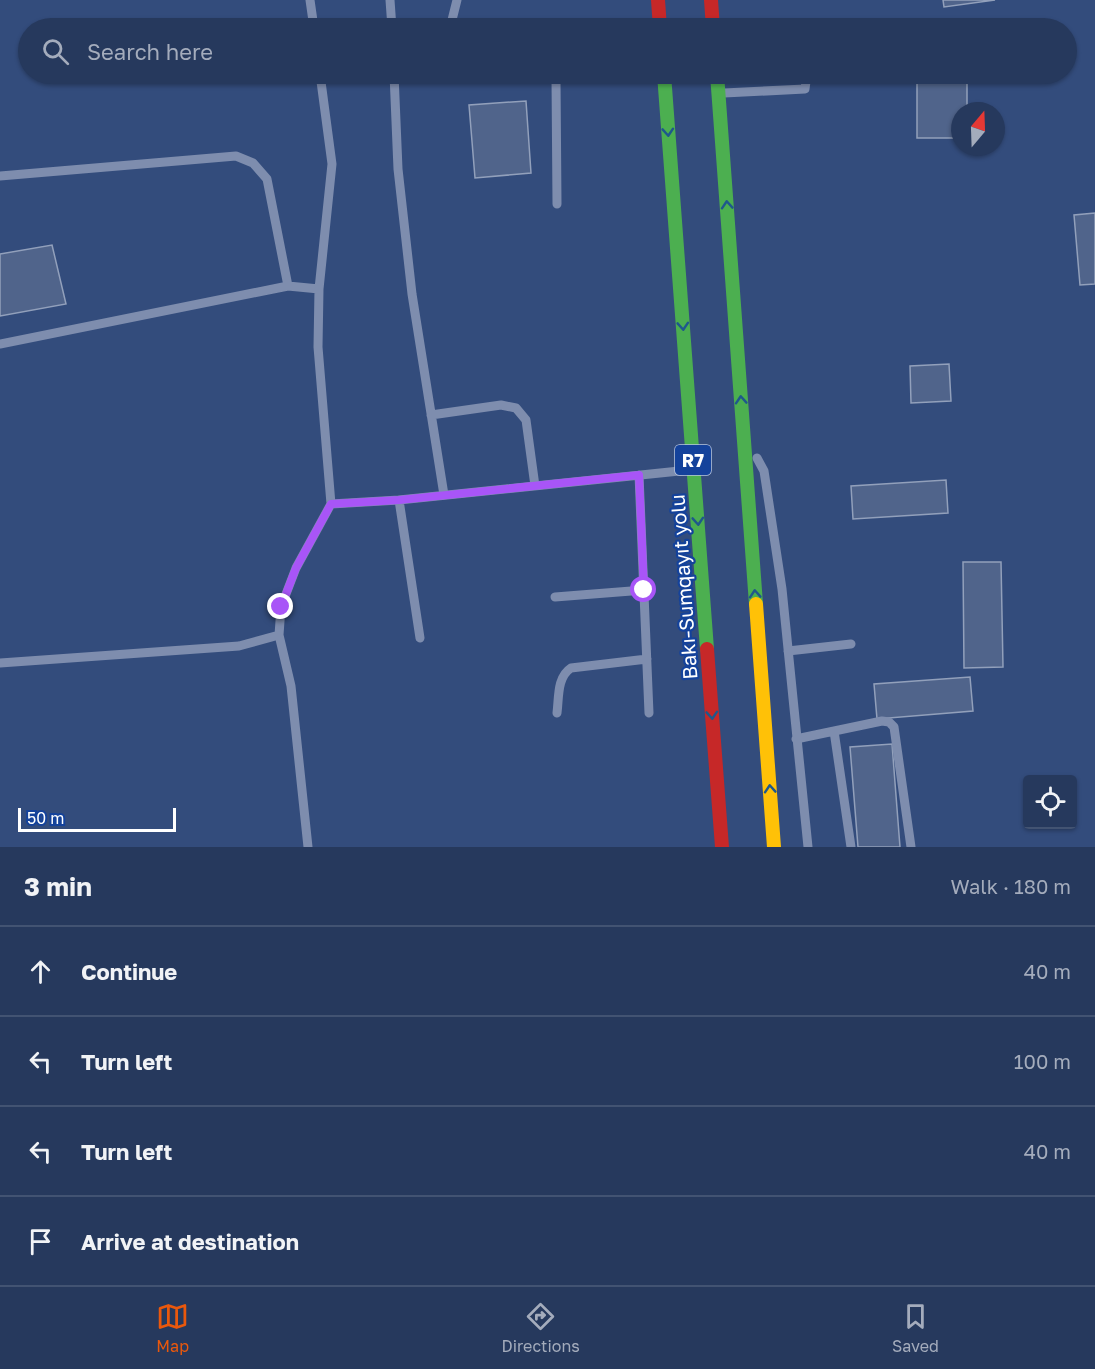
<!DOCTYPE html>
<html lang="en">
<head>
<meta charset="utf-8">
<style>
  body { margin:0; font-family:"Golos Text",sans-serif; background:#2e4063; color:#f1f3f6 }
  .controls { position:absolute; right:18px; bottom:18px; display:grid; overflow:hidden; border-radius:6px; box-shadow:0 2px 4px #0004 }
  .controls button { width:54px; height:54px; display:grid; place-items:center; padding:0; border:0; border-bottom:2px solid #425372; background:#26395d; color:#f1f3f6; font:30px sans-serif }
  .compass { position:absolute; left:951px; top:102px; width:54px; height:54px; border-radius:50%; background:#26395d; box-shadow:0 2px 4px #0004; rotate:19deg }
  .scale { position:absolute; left:18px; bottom:15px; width:158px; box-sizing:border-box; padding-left:6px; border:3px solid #fff; border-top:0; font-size:16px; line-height:21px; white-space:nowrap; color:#fff; -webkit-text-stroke:4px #14429b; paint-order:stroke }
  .stop { position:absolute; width:18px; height:18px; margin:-14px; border:4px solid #a855f7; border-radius:50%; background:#fff }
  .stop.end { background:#a855f7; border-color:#fff; box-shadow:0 2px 6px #0008 }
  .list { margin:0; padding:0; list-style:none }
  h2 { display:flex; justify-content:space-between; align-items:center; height:78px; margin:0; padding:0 24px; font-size:26px }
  h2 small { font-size:20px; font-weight:400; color:#a4acbc }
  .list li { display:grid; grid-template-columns:39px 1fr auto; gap:18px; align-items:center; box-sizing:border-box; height:90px; padding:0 24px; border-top:2px solid #425372 }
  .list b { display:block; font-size:22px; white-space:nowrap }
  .list em { font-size:20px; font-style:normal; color:#a4acbc }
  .icon { flex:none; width:33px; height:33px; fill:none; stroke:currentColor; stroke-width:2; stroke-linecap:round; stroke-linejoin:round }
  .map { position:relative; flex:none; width:1095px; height:847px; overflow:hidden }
  .search { position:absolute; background:#26395d; box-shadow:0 2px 4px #0004; left:18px; right:18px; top:18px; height:66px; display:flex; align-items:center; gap:15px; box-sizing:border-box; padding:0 21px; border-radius:33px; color:#a4acbc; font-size:22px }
  .sheet { height:438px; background:#26395d }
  nav { display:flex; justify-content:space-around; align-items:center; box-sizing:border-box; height:84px; border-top:2px solid #425372; background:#26395d; font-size:16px; color:#a4acbc }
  nav a { display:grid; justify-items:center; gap:3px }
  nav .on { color:#ea580c }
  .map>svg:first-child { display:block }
  .building { fill:#50648b; stroke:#92a0bb; stroke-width:1.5 }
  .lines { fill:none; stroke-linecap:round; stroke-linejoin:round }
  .lane { stroke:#7e8dae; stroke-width:9 }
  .fast { stroke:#4caf50; stroke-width:14 }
  .slow { stroke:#ffc107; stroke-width:14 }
  .jam { stroke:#c62828; stroke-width:14 }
  .oneway { stroke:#1f588c }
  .route { stroke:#a855f7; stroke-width:8 }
  .labels { text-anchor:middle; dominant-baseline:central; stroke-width:4.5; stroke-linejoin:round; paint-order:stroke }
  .shield { fill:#14429b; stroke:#b8c6e1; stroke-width:1.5 }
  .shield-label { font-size:18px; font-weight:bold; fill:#fff }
  .street-label { font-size:20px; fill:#fff; stroke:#14429b }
</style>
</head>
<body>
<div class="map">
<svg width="1095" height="847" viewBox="0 0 1095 847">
  <rect width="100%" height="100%" fill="#334c7c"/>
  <!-- building -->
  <path class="building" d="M 943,0 L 995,0 L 944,7 Z
    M 917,74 L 967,74 L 967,111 L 960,111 L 960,138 L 917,138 Z
    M 526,101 L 531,173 L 475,178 L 469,105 Z
    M 1095,213 L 1095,284 L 1080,285 L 1074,215 Z
    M 52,245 L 66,304 L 0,316 L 0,254 Z
    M 949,364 L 951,401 L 911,403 L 910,366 Z
    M 946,480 L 948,513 L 853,519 L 851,486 Z
    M 963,562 L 1001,562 L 1003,667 L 964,668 Z
    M 970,677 L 973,711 L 877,719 L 874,684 Z
    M 892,744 L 900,847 L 858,847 L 850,747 Z"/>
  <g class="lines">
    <!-- lane -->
    <path class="lane" d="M 310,0 L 314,28
      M 390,0 L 392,28
      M 450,28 L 457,0
      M 320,74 L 332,164 L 319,289 L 318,347 L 331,504
      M 394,74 L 398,169 L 412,294 L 444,495
      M 552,74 L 556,79 L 557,204
      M 556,79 L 624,74
      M 724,93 L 805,89 L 807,74
      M 0,176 L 236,156 L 253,163 L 267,179 L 288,286
      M 0,344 L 288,286 L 319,289
      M 431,415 L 501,405 L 516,408 L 526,420 L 535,486
      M 757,458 L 764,471 L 782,589 L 808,847
      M 639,475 L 649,713
      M 399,500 L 420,638
      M 555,597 L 644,590
      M 788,651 L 851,644
      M 0,663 L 239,646 L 279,635
      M 557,713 C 559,697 557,677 571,668 L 647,659
      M 834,731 L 851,847
      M 796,739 L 882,721 L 889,722 L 894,727 L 911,847
      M 308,847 L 291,686 L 279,635 L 281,607 L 296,568 L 331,504 L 399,500 L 689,470"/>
    <!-- fast -->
    <path class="fast" d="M 664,74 L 707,649
      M 717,74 L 756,604"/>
    <!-- slow -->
    <path class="slow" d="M 756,604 L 774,847"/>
    <!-- jam -->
    <path class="jam" d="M 658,0 L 660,28
      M 711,0 L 713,28
      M 707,649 L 722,847"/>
  </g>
  <!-- one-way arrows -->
  <defs><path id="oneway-chevron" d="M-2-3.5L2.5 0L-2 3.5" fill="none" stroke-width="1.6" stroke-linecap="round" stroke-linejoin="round" transform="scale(1.5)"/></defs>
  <g class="oneway">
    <use href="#oneway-chevron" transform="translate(668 132) rotate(86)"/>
    <use href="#oneway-chevron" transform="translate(727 205) rotate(-94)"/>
    <use href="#oneway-chevron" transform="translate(683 326) rotate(86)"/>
    <use href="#oneway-chevron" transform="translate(741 400) rotate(-94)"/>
    <use href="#oneway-chevron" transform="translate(698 521) rotate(86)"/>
    <use href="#oneway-chevron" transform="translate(755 594) rotate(-94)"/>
    <use href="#oneway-chevron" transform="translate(712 715) rotate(86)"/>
    <use href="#oneway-chevron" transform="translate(770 789) rotate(-94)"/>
  </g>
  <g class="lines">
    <!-- route -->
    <path class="route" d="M 281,607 L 296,568 L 331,504 L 399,500 L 639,475 L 644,590"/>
  </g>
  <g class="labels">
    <!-- shield labels -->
    <rect class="shield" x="675" y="445" width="36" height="30" rx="4.5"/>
    <g class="shield-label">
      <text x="693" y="460">R7</text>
    </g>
    <!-- street labels -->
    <g class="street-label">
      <text transform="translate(683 587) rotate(-94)">Bakı-Sumqayıt yolu</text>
    </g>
  </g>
</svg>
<div class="controls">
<button><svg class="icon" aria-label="locate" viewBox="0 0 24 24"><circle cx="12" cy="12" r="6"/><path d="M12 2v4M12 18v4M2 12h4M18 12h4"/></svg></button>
</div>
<svg class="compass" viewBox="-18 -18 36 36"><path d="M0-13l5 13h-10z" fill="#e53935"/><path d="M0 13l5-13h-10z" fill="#a4acbc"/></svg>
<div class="scale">50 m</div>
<div class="stop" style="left:644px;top:590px"></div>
<div class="stop end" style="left:281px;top:607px"></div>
<div class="search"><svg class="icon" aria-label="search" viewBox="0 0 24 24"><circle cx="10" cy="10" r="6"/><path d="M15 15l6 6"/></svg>Search here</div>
</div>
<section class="sheet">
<h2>3 min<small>Walk · 180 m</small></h2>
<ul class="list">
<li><svg class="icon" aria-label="ahead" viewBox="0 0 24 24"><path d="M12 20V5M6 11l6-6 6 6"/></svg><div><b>Continue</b></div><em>40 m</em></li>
<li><svg class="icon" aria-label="left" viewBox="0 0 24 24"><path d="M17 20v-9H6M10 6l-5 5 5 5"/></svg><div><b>Turn left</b></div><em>100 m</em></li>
<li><svg class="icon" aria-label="left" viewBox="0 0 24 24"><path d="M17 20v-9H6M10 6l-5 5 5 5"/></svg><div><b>Turn left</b></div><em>40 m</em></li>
<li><svg class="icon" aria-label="arrive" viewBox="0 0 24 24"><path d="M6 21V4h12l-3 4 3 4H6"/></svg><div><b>Arrive at destination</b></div></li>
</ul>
</section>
<nav>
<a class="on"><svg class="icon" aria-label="map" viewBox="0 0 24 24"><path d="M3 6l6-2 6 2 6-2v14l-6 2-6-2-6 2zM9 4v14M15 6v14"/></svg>Map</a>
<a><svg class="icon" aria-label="directions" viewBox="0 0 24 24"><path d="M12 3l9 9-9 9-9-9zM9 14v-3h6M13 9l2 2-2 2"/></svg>Directions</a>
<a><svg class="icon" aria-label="saved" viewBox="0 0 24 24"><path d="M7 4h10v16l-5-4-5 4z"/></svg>Saved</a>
</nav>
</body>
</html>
